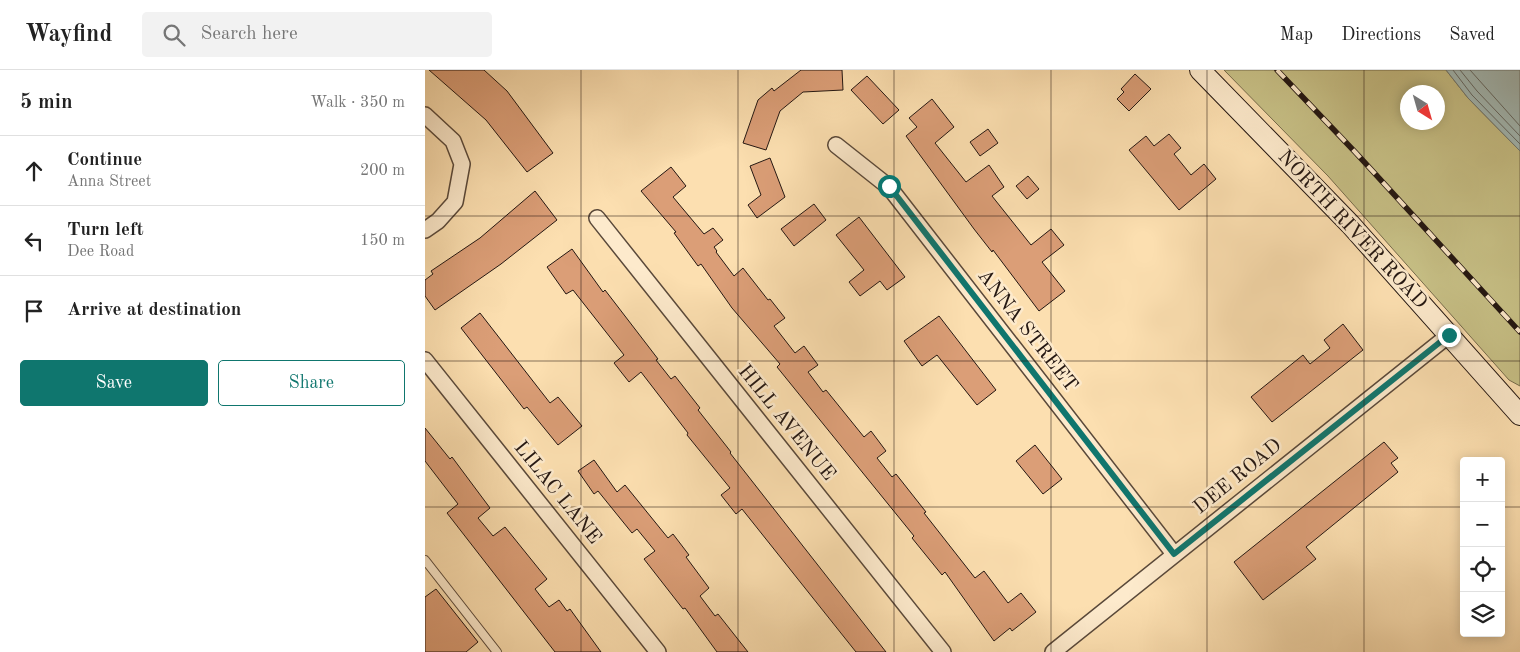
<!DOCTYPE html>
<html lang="en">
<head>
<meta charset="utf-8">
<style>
  body { margin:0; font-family:"Old Standard TT",serif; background:#f2f2f2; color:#222 }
  .controls { position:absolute; right:15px; bottom:15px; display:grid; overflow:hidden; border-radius:5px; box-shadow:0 2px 12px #0003 }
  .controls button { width:45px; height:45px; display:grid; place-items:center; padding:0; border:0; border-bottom:1px solid #e0e0e0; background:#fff; color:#222; font:25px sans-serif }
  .compass { position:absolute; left:975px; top:15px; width:45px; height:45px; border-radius:50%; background:#fff; box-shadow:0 2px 12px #0003; rotate:143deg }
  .stop { position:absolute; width:15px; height:15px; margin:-11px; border:4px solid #0f766e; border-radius:50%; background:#fff }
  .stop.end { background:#0f766e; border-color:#fff; box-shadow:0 1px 5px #0008 }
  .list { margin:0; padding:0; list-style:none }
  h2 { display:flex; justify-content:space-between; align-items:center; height:65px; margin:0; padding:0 20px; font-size:21px }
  h2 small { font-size:16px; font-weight:400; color:#767676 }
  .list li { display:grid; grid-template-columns:32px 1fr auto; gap:15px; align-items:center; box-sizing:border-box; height:70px; padding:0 20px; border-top:1px solid #e0e0e0 }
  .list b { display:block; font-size:19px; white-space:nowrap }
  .list p { margin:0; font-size:16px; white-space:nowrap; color:#767676 }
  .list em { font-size:16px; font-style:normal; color:#767676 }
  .actions { display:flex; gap:10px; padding:15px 20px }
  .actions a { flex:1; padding:11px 0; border:1px solid #0f766e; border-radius:5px; text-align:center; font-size:18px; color:#0f766e }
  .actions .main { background:#0f766e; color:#fff }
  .icon { flex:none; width:28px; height:28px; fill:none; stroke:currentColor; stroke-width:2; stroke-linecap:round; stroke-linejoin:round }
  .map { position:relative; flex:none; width:1095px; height:582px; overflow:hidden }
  header { display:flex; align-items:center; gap:30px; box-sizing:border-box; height:70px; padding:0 25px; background:#fff; border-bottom:1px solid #e0e0e0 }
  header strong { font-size:24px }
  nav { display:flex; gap:28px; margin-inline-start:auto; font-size:18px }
  .search { width:350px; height:45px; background:#f2f2f2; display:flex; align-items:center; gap:12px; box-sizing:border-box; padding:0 18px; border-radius:5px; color:#767676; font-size:19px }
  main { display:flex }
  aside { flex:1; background:#fff }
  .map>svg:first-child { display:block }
  .green { fill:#c7c086; stroke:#766c4c; fill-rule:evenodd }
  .water { fill:#a3bab6; stroke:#707974 }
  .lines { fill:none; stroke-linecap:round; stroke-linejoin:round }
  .shore { stroke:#646864; stroke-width:1 }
  .building { fill:#db9e77; stroke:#241712 }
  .lane-casing { stroke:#5a493a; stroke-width:10 }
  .street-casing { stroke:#5a493a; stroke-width:18 }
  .secondary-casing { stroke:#241712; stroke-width:22 }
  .lane { stroke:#fdeacc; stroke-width:8 }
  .street { stroke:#fdeacc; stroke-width:15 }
  .secondary { stroke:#fdeacc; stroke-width:20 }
  .rail-casing { stroke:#241712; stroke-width:5.5 }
  .rail { stroke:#fdeacc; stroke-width:4; stroke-dasharray:11; stroke-linecap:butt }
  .route { stroke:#0f766e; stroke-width:6 }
  .grid { fill:none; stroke:#241712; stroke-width:1; stroke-opacity:0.55 }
  .labels { text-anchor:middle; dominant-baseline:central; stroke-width:5; stroke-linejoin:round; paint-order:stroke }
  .street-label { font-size:20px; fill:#241712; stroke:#fdeacc }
</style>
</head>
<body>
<header>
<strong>Wayfind</strong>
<div class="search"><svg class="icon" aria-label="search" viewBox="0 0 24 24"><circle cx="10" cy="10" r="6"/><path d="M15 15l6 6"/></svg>Search here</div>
<nav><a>Map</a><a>Directions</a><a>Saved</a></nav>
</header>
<main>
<aside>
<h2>5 min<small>Walk · 350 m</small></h2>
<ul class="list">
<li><svg class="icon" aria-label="ahead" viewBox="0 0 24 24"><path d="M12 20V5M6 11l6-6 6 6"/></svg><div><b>Continue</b><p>Anna Street</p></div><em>200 m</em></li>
<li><svg class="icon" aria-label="left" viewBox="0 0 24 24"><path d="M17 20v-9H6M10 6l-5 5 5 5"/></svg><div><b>Turn left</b><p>Dee Road</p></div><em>150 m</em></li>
<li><svg class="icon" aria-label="arrive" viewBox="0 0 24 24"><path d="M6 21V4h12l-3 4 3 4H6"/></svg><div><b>Arrive at destination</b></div></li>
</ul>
<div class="actions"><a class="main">Save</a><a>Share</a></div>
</aside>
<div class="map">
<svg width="1095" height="582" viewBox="0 0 1095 582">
  <rect width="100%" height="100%" fill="#fcdfb0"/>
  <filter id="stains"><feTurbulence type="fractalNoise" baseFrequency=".004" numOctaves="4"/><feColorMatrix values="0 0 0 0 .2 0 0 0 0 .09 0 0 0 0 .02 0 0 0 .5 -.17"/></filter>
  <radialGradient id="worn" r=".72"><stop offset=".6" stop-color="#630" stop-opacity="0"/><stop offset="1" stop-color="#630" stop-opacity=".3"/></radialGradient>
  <!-- green -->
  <path class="green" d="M 799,0 L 1021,0 L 1043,28 L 1095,81 L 1095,316 L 1084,310 L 903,106 ZM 982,22 L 1012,22 L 1012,52 L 982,52 Z"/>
  <!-- water -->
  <path class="water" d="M 1021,0 L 1095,0 L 1095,81 L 1043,28 Z"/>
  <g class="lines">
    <!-- shore -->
    <path class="shore" d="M 1028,0 L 1047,25 L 1095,74
      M 1035,0 L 1052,21 L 1095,66
      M 1045,0 L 1095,56"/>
  </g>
  <!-- building -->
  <path class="building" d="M 4,0 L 59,0 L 82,21 L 128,83 L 102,102 L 61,50 Z
    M 376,0 L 417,0 L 418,20 L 378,22 L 355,41 L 341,80 L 318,73 L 333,30 L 347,18 L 349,21 Z
    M 710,4 L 726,19 L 704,41 L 692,29 L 699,22 L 696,19 Z
    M 442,6 L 474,40 L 458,54 L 426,20 Z
    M 507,29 L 529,57 L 510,73 L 541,112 L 564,95 L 579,117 L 567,126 L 606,175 L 626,159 L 639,175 L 617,192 L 640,221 L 614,241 L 568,180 L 567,182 L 549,159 L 481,66 L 492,57 L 484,48 Z
    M 563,59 L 573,73 L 555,86 L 545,72 Z
    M 744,64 L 756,78 L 749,84 L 766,105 L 779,94 L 791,109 L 754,140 L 704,80 L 721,66 L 729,76 Z
    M 345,88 L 360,127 L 332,148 L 323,135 L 336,125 L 325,96 Z
    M 246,97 L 261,116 L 248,127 L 279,164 L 288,158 L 298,170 L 289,177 L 292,181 L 291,182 L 309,206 L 318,198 L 343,230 L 345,229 L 360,248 L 349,256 L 370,283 L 379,276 L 393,295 L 383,302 L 398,322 L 401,320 L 439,367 L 446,361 L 461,381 L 452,388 L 467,407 L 471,404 L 501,442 L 499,443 L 550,508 L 559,501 L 583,533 L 596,523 L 611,542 L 587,561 L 585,558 L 569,571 L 520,502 L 517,505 L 487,468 L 489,466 L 352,297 L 355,294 L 307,238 L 276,194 L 273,196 L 249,163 L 251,162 L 216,121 Z
    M 603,106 L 614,119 L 602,129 L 591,116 Z
    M 110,121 L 132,150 L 76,194 L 10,240 L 0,226 L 0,210 L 8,204 L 6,201 L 55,168 Z
    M 389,134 L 401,150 L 369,176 L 356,159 Z
    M 434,147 L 480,207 L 462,220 L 455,211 L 435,226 L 424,212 L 439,200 L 411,165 Z
    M 147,179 L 178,222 L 180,220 L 233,289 L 231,290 L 246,309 L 250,306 L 275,338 L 273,340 L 306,382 L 305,383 L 461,582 L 431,582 L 317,439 L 311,444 L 296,425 L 305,418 L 262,365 L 263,363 L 216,302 L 204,312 L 189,293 L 199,285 L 148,220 L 141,224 L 122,197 Z
    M 55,243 L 125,333 L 133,327 L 157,356 L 133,375 L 102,337 L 99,339 L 36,258 Z
    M 514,246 L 571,320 L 552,335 L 512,285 L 497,296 L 479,271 Z
    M 918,254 L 938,280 L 847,352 L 826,327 L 878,285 L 885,294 L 905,278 L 899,270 Z
    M 0,358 L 25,389 L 27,387 L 65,438 L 53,448 L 68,466 L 80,457 L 122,509 L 110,519 L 124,537 L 134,530 L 142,541 L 145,539 L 176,582 L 130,582 L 22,443 L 33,434 L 0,391 Z
    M 959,372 L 973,388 L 966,393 L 973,402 L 881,477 L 891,489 L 838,530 L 809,492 Z
    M 610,375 L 637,409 L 618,424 L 591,391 Z
    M 169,390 L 192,422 L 200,415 L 243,468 L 248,464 L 264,485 L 261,487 L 284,518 L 275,526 L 290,546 L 293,544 L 323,582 L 292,582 L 260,538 L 258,539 L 219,489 L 230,481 L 212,459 L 207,463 L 173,421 L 169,424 L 153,401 Z
    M 11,519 L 53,572 L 41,582 L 0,582 L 0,527 Z"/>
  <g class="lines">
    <!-- lane casing -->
    <g class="lane-casing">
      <path id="lane" d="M 0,490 L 72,582"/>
    </g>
    <!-- street casing -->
    <g class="street-casing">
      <path id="street" d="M 0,45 L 28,71 L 37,94 L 30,132 L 13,151 L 0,160
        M 411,75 L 464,117 L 749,484
        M 172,148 L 518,582
        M 0,290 L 233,582
        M 628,582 L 1024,265"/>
    </g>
    <!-- secondary casing -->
    <g class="secondary-casing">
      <path id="secondary" d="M 775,0 L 925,154 L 1095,345"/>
    </g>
    <!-- lane -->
    <use href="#lane" class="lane"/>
    <!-- street -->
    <use href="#street" class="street"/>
    <!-- secondary -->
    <use href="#secondary" class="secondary"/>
    <!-- rail casing -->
    <g class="rail-casing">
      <path id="rail" d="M 852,0 L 931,83 L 1095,262"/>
    </g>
    <!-- rail -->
    <use href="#rail" class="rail"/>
  </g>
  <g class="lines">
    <!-- route -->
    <path class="route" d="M 464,116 L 749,484 L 1024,265"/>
  </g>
  <!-- grid -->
  <path class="grid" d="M 156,0 L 156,582M 313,0 L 313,582M 469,0 L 469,582M 626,0 L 626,582M 782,0 L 782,582M 939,0 L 939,582M 0,146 L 1095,146M 0,291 L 1095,291M 0,437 L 1039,437M 1076,437 L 1095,437"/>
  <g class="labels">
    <!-- street labels -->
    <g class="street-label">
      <text transform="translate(927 160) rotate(47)">NORTH RIVER ROAD</text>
      <text transform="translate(602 261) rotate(52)">ANNA STREET</text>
      <text transform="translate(361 353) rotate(51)">HILL AVENUE</text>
      <text transform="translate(813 407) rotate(-39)">DEE ROAD</text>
      <text transform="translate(132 423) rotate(51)">LILAC LANE</text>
    </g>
  </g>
  <rect width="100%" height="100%" filter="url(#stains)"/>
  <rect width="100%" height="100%" fill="url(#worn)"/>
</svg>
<div class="controls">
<button>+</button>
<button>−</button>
<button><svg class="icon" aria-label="locate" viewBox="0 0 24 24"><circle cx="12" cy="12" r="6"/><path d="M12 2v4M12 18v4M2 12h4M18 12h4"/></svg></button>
<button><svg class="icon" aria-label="layers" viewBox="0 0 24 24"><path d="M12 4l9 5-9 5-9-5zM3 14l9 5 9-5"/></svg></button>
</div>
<svg class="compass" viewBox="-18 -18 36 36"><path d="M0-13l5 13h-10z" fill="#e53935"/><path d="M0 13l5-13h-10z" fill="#767676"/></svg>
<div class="stop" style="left:464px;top:116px"></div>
<div class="stop end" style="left:1024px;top:265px"></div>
</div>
</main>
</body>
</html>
